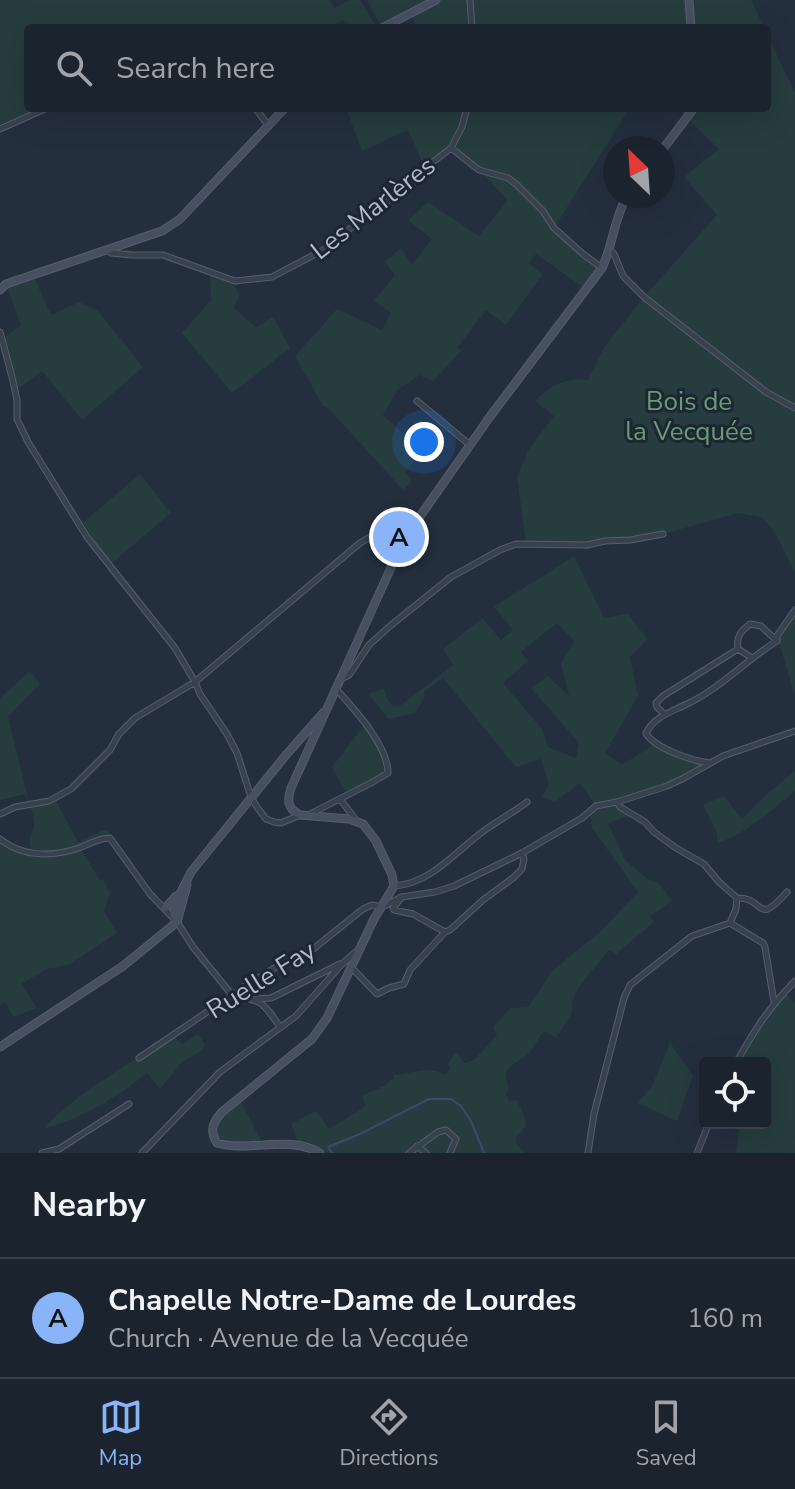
<!DOCTYPE html>
<html lang="en">
<head>
<meta charset="utf-8">
<style>
  body { margin:0; font-family:"Nunito Sans",sans-serif; background:#282f3a; color:#f1f3f6 }
  .controls { position:absolute; right:24px; bottom:24px; display:grid; overflow:hidden; border-radius:8px; box-shadow:0 8px 32px #0002 }
  .controls button { width:72px; height:72px; display:grid; place-items:center; padding:0; border:0; border-bottom:2px solid #39404a; background:#1b232e; color:#f1f3f6; font:40px sans-serif }
  .compass { position:absolute; left:603px; top:136px; width:72px; height:72px; border-radius:50%; background:#1b232e; box-shadow:0 8px 32px #0002; rotate:335deg }
  .you { position:absolute; left:424px; top:442px; width:28px; height:28px; margin:-20px; border:6px solid #fff; border-radius:50%; background:#1a73e8; box-shadow:0 0 0 12px #1a73e833 }
  .badge { display:grid; place-items:center; width:52px; height:52px; border-radius:50%; background:#8ab4f8; color:#111; font-size:26px; font-weight:700 }
  .pin { position:absolute; translate:-50% -50%; border:4px solid #fff; box-shadow:0 2px 8px #0006 }
  .list { margin:0; padding:0; list-style:none }
  h2 { display:flex; justify-content:space-between; align-items:center; height:104px; margin:0; padding:0 32px; font-size:34px }
  h2 small { font-size:26px; font-weight:400; color:#a0a4aa }
  .list li { display:grid; grid-template-columns:52px 1fr auto; gap:24px; align-items:center; box-sizing:border-box; height:120px; padding:0 32px; border-top:2px solid #39404a }
  .list b { display:block; font-size:30px; white-space:nowrap }
  .list p { margin:0; font-size:26px; white-space:nowrap; color:#a0a4aa }
  .list em { font-size:26px; font-style:normal; color:#a0a4aa }
  .icon { flex:none; width:44px; height:44px; fill:none; stroke:currentColor; stroke-width:2; stroke-linecap:round; stroke-linejoin:round }
  .map { position:relative; flex:none; width:795px; height:1153px; overflow:hidden }
  .search { position:absolute; background:#1b232e; box-shadow:0 8px 32px #0002; left:24px; right:24px; top:24px; height:88px; display:flex; align-items:center; gap:20px; box-sizing:border-box; padding:0 28px; border-radius:8px; color:#a0a4aa; font-size:30px }
  .sheet { height:224px; background:#1b232e }
  nav { display:flex; justify-content:space-around; align-items:center; box-sizing:border-box; height:112px; border-top:2px solid #39404a; background:#1b232e; font-size:22px; color:#a0a4aa }
  nav a { display:grid; justify-items:center; gap:4px }
  nav .on { color:#8ab4f8 }
  .map>svg:first-child { display:block }
  .green { fill:#263c3f; fill-rule:evenodd }
  .lines { fill:none; stroke-linecap:round; stroke-linejoin:round }
  .stream { stroke:#394c67; stroke-width:2 }
  .street-casing { stroke:#565f6c; stroke-width:7 }
  .secondary-casing { stroke:#565f6c; stroke-width:9 }
  .street { stroke:#38414e; stroke-width:5 }
  .secondary { stroke:#465061; stroke-width:7 }
  .labels { text-anchor:middle; dominant-baseline:central; stroke-width:6; stroke-linejoin:round; paint-order:stroke }
  .street-label { font-size:26px; fill:#b4bcc9; stroke:#1d2633 }
  .park-label { font-size:26px; fill:#6b9a76; stroke:#1d2633 }
</style>
</head>
<body>
<div class="map">
<svg width="795" height="1153" viewBox="0 0 795 1153">
  <rect width="100%" height="100%" fill="#242f3e"/>
  <!-- green -->
  <path class="green" d="M 0,0 L 330,0 L 334,8 L 349,0 L 360,0 L 377,28 L 348,28 L 343,20 C 332,27 322,31 309,26 L 307,28 L 28,28 L 28,108 L 47,108 L 0,129 Z
    M 367,0 L 751,0 L 764,28 L 417,28 L 410,14 L 382,28 Z
    M 767,34 L 795,93 L 795,573 L 775,532 L 762,517 L 738,513 L 663,534 L 587,545 L 526,543 L 517,477 L 529,449 L 554,416 L 535,401 C 550,385 566,377 588,380 L 605,346 L 644,297 L 717,215 L 684,177 L 719,149 L 676,108 L 767,108 Z
    M 346,108 L 630,108 L 554,228 L 602,268 L 586,289 L 536,254 L 529,263 L 543,274 L 506,325 L 486,310 L 457,348 L 462,350 L 436,378 L 433,381 L 420,375 L 397,390 L 383,415 L 424,452 L 405,472 L 412,481 L 403,490 L 329,409 L 323,406 L 295,356 L 337,309 L 382,330 L 391,313 L 374,301 L 395,275 L 385,262 L 401,248 L 412,265 L 432,239 L 408,220 L 428,202 L 479,236 L 508,200 L 479,170 L 451,148 L 425,168 L 408,130 L 362,151 Z
    M 210,273 L 234,285 L 240,294 L 234,308 L 256,327 L 273,317 L 290,348 L 232,393 L 182,333 L 211,300 Z
    M 33,275 L 51,315 L 79,302 L 98,311 L 143,367 L 82,420 L 42,371 L 15,391 L 2,338 L 21,326 L 6,284 Z
    M 140,474 L 171,513 L 111,564 L 95,543 L 83,523 Z
    M 574,556 L 604,618 L 628,614 L 647,639 L 630,657 L 638,696 L 605,753 L 622,765 L 656,743 L 681,755 L 710,763 L 684,778 L 618,802 L 633,815 L 608,823 L 625,860 L 650,881 L 658,882 L 672,901 L 650,916 L 654,922 L 616,954 L 609,950 L 578,988 L 572,1002 L 572,1013 L 556,1038 L 544,1031 C 539,1038 534,1046 529,1053 C 517,1066 499,1063 509,1088 L 506,1094 L 509,1101 L 517,1100 L 525,1118 L 526,1126 L 516,1138 L 516,1144 L 526,1153 L 326,1153 L 317,1147 L 298,1142 L 291,1124 L 316,1111 L 329,1129 L 366,1106 L 362,1096 L 384,1086 L 393,1079 L 394,1075 C 413,1074 427,1065 445,1075 L 450,1069 L 448,1063 L 456,1052 L 465,1063 L 474,1060 L 497,1035 L 493,1027 L 511,1008 L 528,1007 L 552,971 L 600,932 L 638,892 L 592,828 L 590,812 L 596,806 L 580,783 L 555,802 L 542,797 L 549,785 L 541,759 L 516,767 L 443,678 L 424,692 L 424,698 L 415,713 L 389,719 L 368,694 L 383,689 L 389,702 L 393,706 L 401,705 L 453,665 L 443,649 L 483,618 L 501,640 L 513,630 L 494,607 ZM 557,623 L 574,641 L 561,664 L 569,696 L 548,676 L 531,688 L 579,743 L 576,758 L 548,747 L 542,729 L 503,683 L 528,661 L 521,652 Z
    M 795,610 L 795,696 L 777,636 Z
    M 30,671 L 40,684 L 8,717 L 29,803 L 55,799 L 78,842 L 102,831 L 106,830 L 111,834 L 80,848 L 100,880 L 103,879 L 110,893 L 104,911 L 117,933 L 68,965 L 47,969 L 21,984 L 37,1008 L 14,1017 L 5,1002 L 0,1005 L 0,839 L 32,853 C 25,833 36,834 34,820 C 33,812 28,803 25,794 L 0,800 L 0,698 Z
    M 365,724 L 384,754 L 388,774 L 347,794 L 332,767 Z
    M 795,771 L 795,791 C 771,811 748,832 718,843 L 716,830 L 703,805 L 724,796 L 742,819 L 762,798 Z
    M 785,993 L 795,1003 L 795,1153 L 736,1153 L 739,1129 L 708,1126 L 709,1123 L 765,1123 L 765,1063 L 736,1063 L 760,1023 Z
    M 198,1034 L 205,1045 L 203,1050 L 182,1062 L 160,1089 L 147,1073 C 118,1097 84,1117 47,1128 L 46,1126 C 83,1088 130,1064 173,1035 L 182,1044 Z
    M 670,1043 L 693,1076 L 677,1121 L 638,1103 L 652,1086 Z
    M 240,1100 L 265,1148 L 220,1142 L 214,1131 L 217,1121 Z"/>
  <g class="lines">
    <!-- stream -->
    <path class="stream" d="M 332,1153 L 328,1147 L 360,1134 L 429,1099 L 451,1099 L 461,1106 L 471,1121 L 484,1153"/>
    <!-- street casing -->
    <g class="street-casing">
      <path id="street" d="M 470,0 L 472,28
        M 255,108 L 269,126
        M 0,129 L 47,108
        M 451,148 L 479,170 L 508,178 L 516,184 L 543,211 L 554,228 L 583,254 L 602,268
        M 106,250 L 111,253 L 132,255 L 163,255 L 235,281 L 272,277 L 327,248 L 344,233 L 400,192 L 425,168 L 451,148 L 462,127 L 467,108
        M 610,250 L 614,254 L 623,276 L 644,297 L 766,392 L 795,408
        M 0,332 L 12,377 L 17,400 L 17,419 L 28,442 L 87,537 L 175,648 L 195,682 L 200,694 L 227,734 L 237,753 L 251,797 L 257,807 L 266,819 L 274,822 L 281,823 L 300,815
        M 417,401 L 470,445
        M 738,649 C 736,636 741,631 750,624 L 761,626 L 776,640
        M 341,679 L 349,675 L 369,645 L 390,626 L 451,577 L 500,550 L 516,544 L 587,545 L 605,541 L 630,540 L 663,534
        M 664,714 L 657,707 L 656,703 L 663,696 L 738,649 L 752,658
        M 710,763 C 692,761 654,748 646,733 C 655,716 671,712 687,704 C 721,688 746,660 777,641 L 777,636 L 795,610
        M 340,799 L 356,820
        M 617,802 L 620,807 L 645,822 L 654,832 L 676,848 L 704,864 L 719,882 L 737,898 C 766,897 755,928 787,892
        M 0,814 L 15,807 L 49,801 L 71,789 L 110,750 L 119,734 L 135,718 L 195,682 L 360,543 C 378,532 392,526 414,524
        M 308,815 L 371,783 L 388,773 C 388,745 354,709 336,689
        M 0,839 C 23,857 52,857 79,848 C 90,844 99,838 110,838 L 150,894 L 177,922 L 193,947 L 232,995
        M 394,886 C 431,884 457,850 485,830 C 499,820 514,812 527,802
        M 402,897 L 393,908 L 394,910 L 413,914 L 445,932
        M 730,923 L 763,943 L 765,947 L 774,1002
        M 730,923 L 736,909 L 737,898
        M 351,967 L 377,994 L 389,988 L 404,984 L 410,970 L 445,932 L 450,930 L 483,900 L 513,878 L 522,869 L 524,859 L 522,853
        M 233,995 C 263,1001 263,1002 280,1027
        M 253,999 L 271,998 L 340,964
        M 139,1058 L 247,985 L 286,961 L 312,950 L 363,909 L 372,905 L 382,907 L 402,897 L 435,892 L 454,886 L 522,853 L 582,818 L 596,806 L 617,802 L 667,786 L 684,778 L 723,756 L 795,731
        M 736,1063 C 755,1029 768,1009 795,981
        M 417,1146 L 426,1153
        M 42,1153 L 59,1149 L 129,1104
        M 142,1153 L 220,1072 L 296,1016 L 342,964 L 356,952
        M 409,1153 L 438,1132 L 446,1130 L 456,1139 L 450,1153
        M 588,1153 L 594,1114 L 624,998 L 630,985 L 692,936 L 730,923
        M 697,1153 L 709,1123"/>
    </g>
    <!-- secondary casing -->
    <g class="secondary-casing">
      <path id="secondary" d="M 689,0 L 691,28
        M 382,28 L 436,0
        M 663,149 L 694,108
        M 0,290 L 6,284 L 162,231 L 180,219 L 285,108
        M 165,908 L 176,896
        M 177,922 L 174,915 L 176,902 L 191,872 L 286,755 L 324,712
        M 177,922 L 187,885
        M 0,1047 L 123,966 L 177,922
        M 320,1153 C 288,1134 250,1153 217,1143 C 209,1131 213,1122 222,1112 L 312,1039 L 327,1018 L 374,919 L 394,886 L 392,875 L 376,841 L 363,824 L 349,819 L 300,815 C 287,808 287,801 291,788 L 399,550 L 409,532 L 489,418 L 602,268 C 613,245 614,218 627,196"/>
    </g>
    <!-- street -->
    <use href="#street" class="street"/>
    <!-- secondary -->
    <use href="#secondary" class="secondary"/>
  </g>
  <g class="labels">
    <!-- street labels -->
    <g class="street-label">
      <text transform="translate(373 208) rotate(-38)">Les Marlères</text>
      <text transform="translate(261 980) rotate(-32)">Ruelle Fay</text>
    </g>
    <!-- park labels -->
    <g class="park-label">
      <text x="689" y="401">Bois de<tspan x="689" dy="30">la Vecquée</tspan></text>
    </g>
  </g>
</svg>
<div class="controls">
<button><svg class="icon" aria-label="locate" viewBox="0 0 24 24"><circle cx="12" cy="12" r="6"/><path d="M12 2v4M12 18v4M2 12h4M18 12h4"/></svg></button>
</div>
<svg class="compass" viewBox="-18 -18 36 36"><path d="M0-13l5 13h-10z" fill="#e53935"/><path d="M0 13l5-13h-10z" fill="#a0a4aa"/></svg>
<div class="you"></div>
<div class="pin badge" style="left:399px;top:537px">A</div>
<div class="search"><svg class="icon" aria-label="search" viewBox="0 0 24 24"><circle cx="10" cy="10" r="6"/><path d="M15 15l6 6"/></svg>Search here</div>
</div>
<section class="sheet">
<h2>Nearby<small></small></h2>
<ul class="list">
<li><span class="badge">A</span><div><b>Chapelle Notre-Dame de Lourdes</b><p>Church · Avenue de la Vecquée</p></div><em>160 m</em></li>
</ul>
</section>
<nav>
<a class="on"><svg class="icon" aria-label="map" viewBox="0 0 24 24"><path d="M3 6l6-2 6 2 6-2v14l-6 2-6-2-6 2zM9 4v14M15 6v14"/></svg>Map</a>
<a><svg class="icon" aria-label="directions" viewBox="0 0 24 24"><path d="M12 3l9 9-9 9-9-9zM9 14v-3h6M13 9l2 2-2 2"/></svg>Directions</a>
<a><svg class="icon" aria-label="saved" viewBox="0 0 24 24"><path d="M7 4h10v16l-5-4-5 4z"/></svg>Saved</a>
</nav>
</body>
</html>
